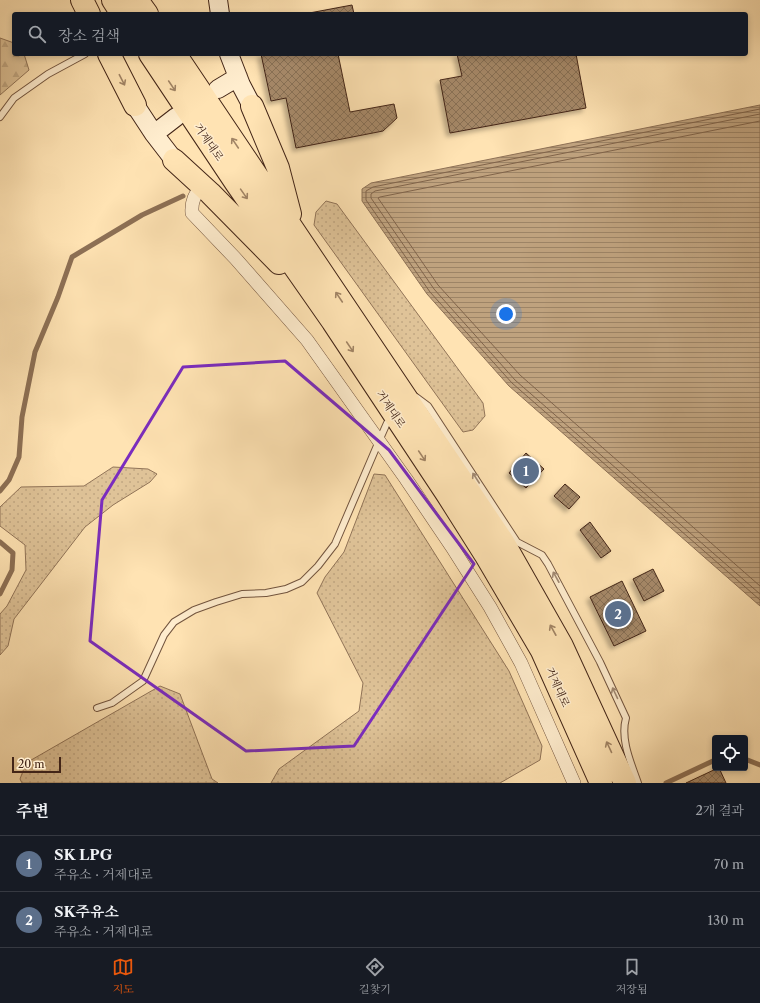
<!DOCTYPE html>
<html lang="ko">
<head>
<meta charset="utf-8">
<style>
  body { margin:0; font-family:"Libre Caslon Text","Noto Serif KR",serif; background:#20242c; color:#f1f3f6 }
  .controls { position:absolute; right:12px; bottom:12px; display:grid; overflow:hidden; border-radius:4px; box-shadow:0 2px 6px #0003 }
  .controls button { width:36px; height:36px; display:grid; place-items:center; padding:0; border:0; border-bottom:1px solid #363941; background:#171b24; color:#f1f3f6; font:20px sans-serif }
  .scale { position:absolute; left:12px; bottom:10px; width:49px; box-sizing:border-box; padding-left:4px; border:2px solid #432517; border-top:0; font-size:11px; line-height:14px; white-space:nowrap; color:#432517; -webkit-text-stroke:3px #ffedce; paint-order:stroke }
  .you { position:absolute; left:506px; top:314px; width:14px; height:14px; margin:-10px; border:3px solid #fff; border-radius:50%; background:#1a73e8; box-shadow:0 0 0 6px #1a73e833 }
  .badge { display:grid; place-items:center; width:26px; height:26px; border-radius:50%; background:#ea580c; color:#fff; font-size:13px; font-weight:700 }
  .pin { position:absolute; translate:-50% -50%; border:2px solid #fff; box-shadow:0 1px 4px #0006 }
  .list { margin:0; padding:0; list-style:none }
  h2 { display:flex; justify-content:space-between; align-items:center; height:52px; margin:0; padding:0 16px; font-size:17px }
  h2 small { font-size:13px; font-weight:400; color:#9ea1a6 }
  .list li { display:grid; grid-template-columns:26px 1fr auto; gap:12px; align-items:center; box-sizing:border-box; height:56px; padding:0 16px; border-top:1px solid #363941 }
  .list b { display:block; font-size:15px; white-space:nowrap }
  .list p { margin:0; font-size:13px; white-space:nowrap; color:#9ea1a6 }
  .list em { font-size:13px; font-style:normal; color:#9ea1a6 }
  .icon { flex:none; width:22px; height:22px; fill:none; stroke:currentColor; stroke-width:2; stroke-linecap:round; stroke-linejoin:round }
  .map { position:relative; flex:none; width:760px; height:783px; overflow:hidden }
  .search { position:absolute; background:#171b24; box-shadow:0 2px 6px #0003; left:12px; right:12px; top:12px; height:44px; display:flex; align-items:center; gap:10px; box-sizing:border-box; padding:0 14px; border-radius:4px; color:#9ea1a6; font-size:15px }
  .sheet { height:164px; background:#171b24 }
  nav { display:flex; justify-content:space-around; align-items:center; box-sizing:border-box; height:56px; border-top:1px solid #363941; background:#171b24; font-size:11px; color:#9ea1a6 }
  nav a { display:grid; justify-items:center; gap:2px }
  nav .on { color:#ea580c }
  .map>svg:first-child { display:block }
  .grass { fill:url(#grass-dots); stroke:#917458 }
  .forest { fill:url(#forest-firs); stroke:#917458 }
  .water { fill:url(#water-rules); stroke:#8d7055 }
  .lines { fill:none; stroke-linecap:round; stroke-linejoin:round }
  .shore { stroke:#81644a; stroke-width:1 }
  .stream { stroke:#8d7055; stroke-width:5 }
  .building { fill:url(#building-cross-hatch); stroke:#432517; filter:url(#shadow) }
  .lane-casing { stroke:#72543e; stroke-width:8 }
  .street-casing { stroke:#72543e; stroke-width:14 }
  .secondary-casing { stroke:#432517; stroke-width:20 }
  .highway-casing { stroke:#432517; stroke-width:24 }
  .lane { stroke:#ffedce; stroke-width:6 }
  .street { stroke:#ffedce; stroke-width:13 }
  .secondary { stroke:#ffedce; stroke-width:18 }
  .highway { stroke:#ffe3b3; stroke-width:22 }
  .oneway { stroke:#a18465 }
  .oneway2 { stroke:#a18972 }
  .marked { fill:none; stroke:#7b2cbf; stroke-width:3; stroke-linejoin:round }
  .labels { text-anchor:middle; dominant-baseline:central; stroke-width:3; stroke-linejoin:round; paint-order:stroke }
  .street-label { font-size:11px; fill:#432517; stroke:#ffedce }
</style>
</head>
<body>
<div class="map">
<svg width="760" height="783" viewBox="0 0 760 783">
  <defs>
    <pattern id="grass-dots" width="8" height="8" patternUnits="userSpaceOnUse"><rect width="8" height="8" fill="#dfc398"/><path d="M2 2h.1M6 6h.1" fill="none" stroke="#c1a782" stroke-width="1.8" stroke-linecap="round"/></pattern>
    <pattern id="forest-firs" width="22" height="20" patternUnits="userSpaceOnUse"><rect width="22" height="20" fill="#dfc398"/><path d="M5 1l3.5 6h-7zM16 11l3.5 6h-7z" fill="#c1a782"/></pattern>
    <pattern id="water-rules" width="6" height="5" patternUnits="userSpaceOnUse"><rect width="6" height="5" fill="#bfa27e"/><path d="M0 2.5h6" fill="none" stroke="#9d8466"/></pattern>
    <pattern id="building-cross-hatch" width="8" height="8" patternUnits="userSpaceOnUse"><rect width="8" height="8" fill="#a58868"/><path d="M0 0l8 8M0 8l8-8" fill="none" stroke="#886f55"/></pattern>
    <filter id="shadow"><feDropShadow dx="-3.5" dy="3.5" stdDeviation="2" flood-color="#0004"/></filter>
  </defs>
  <rect width="100%" height="100%" fill="#ffe3b3"/>
  <filter id="stains"><feTurbulence type="fractalNoise" baseFrequency=".005" numOctaves="4"/><feColorMatrix values="0 0 0 0 .2 0 0 0 0 .09 0 0 0 0 .02 0 0 0 .5 -.17"/></filter>
  <radialGradient id="worn" r=".72"><stop offset=".6" stop-color="#630" stop-opacity="0"/><stop offset="1" stop-color="#630" stop-opacity=".3"/></radialGradient>
  <!-- grass -->
  <path class="grass" d="M 326,201 L 337,204 L 483,403 L 485,416 L 473,430 L 463,432 L 314,225 L 316,212 Z
    M 113,467 L 148,469 L 157,474 L 150,482 L 113,505 L 85,527 L 14,619 L 8,646 L 0,655 L 0,614 L 7,606 L 26,570 L 25,545 L 0,526 L 0,507 L 21,487 L 84,486 Z
    M 374,474 L 385,475 L 509,671 L 542,746 L 540,760 L 500,783 L 271,783 L 279,769 L 359,711 L 363,683 L 317,593 L 325,577 L 344,552 Z
    M 160,686 L 180,694 L 212,779 L 218,783 L 22,783 L 20,779 L 26,763 Z"/>
  <!-- forest -->
  <path class="forest" d="M 0,38 L 14,43 L 14,54 L 24,54 L 29,70 L 0,95 Z"/>
  <!-- water -->
  <path class="water" d="M 760,105 L 760,606 L 509,386 L 427,294 L 362,201 L 362,189 L 371,183 Z"/>
  <g class="lines">
    <!-- shore -->
    <path class="shore" d="M 760,109 L 373,187 L 366,191 L 366,200 L 430,292 L 512,383 L 760,600
      M 760,114 L 375,191 L 371,194 L 371,198 L 434,289 L 515,380 L 760,594
      M 760,121 L 380,197 L 378,198 L 438,285 L 520,375 L 760,586"/>
    <!-- stream -->
    <path class="stream" d="M 0,491 L 9,480 L 19,457 L 22,417 L 35,352 L 58,297 L 72,257 L 142,215 L 183,196
      M 0,542 L 13,553 L 12,570 L 0,594
      M 745,759 L 760,765
      M 666,783 L 715,760"/>
  </g>
  <!-- building -->
  <path class="building" d="M 352,5 L 354,14 L 304,14 Z
    M 261,54 L 338,54 L 350,112 L 394,104 L 397,118 L 383,131 L 296,148 L 286,98 L 271,101 Z
    M 457,54 L 576,54 L 586,108 L 450,133 L 440,80 L 462,76 Z
    M 526,453 L 544,469 L 526,488 L 509,473 Z
    M 565,484 L 580,497 L 569,509 L 554,496 Z
    M 590,522 L 611,551 L 601,558 L 580,530 Z
    M 653,569 L 664,591 L 644,601 L 633,579 Z
    M 622,581 L 646,631 L 614,646 L 590,597 Z
    M 719,768 L 726,783 L 686,783 L 718,768 Z"/>
  <g class="lines">
    <!-- lane casing -->
    <g class="lane-casing">
      <path id="lane" d="M 0,117 L 14,98 L 48,74 L 85,54
        M 416,397 L 428,406 L 517,542 L 542,555 L 548,564 L 600,662 L 626,718 C 620,739 631,763 638,783
        M 97,708 L 112,703 L 143,681 L 164,635 L 174,622 L 194,610 L 216,602 L 242,594 L 266,593 L 286,589 L 302,582 L 318,566 L 335,544 L 379,441 L 387,423 L 393,420"/>
    </g>
    <!-- street casing -->
    <g class="street-casing">
      <path id="street" d="M 202,185 C 195,195 191,201 192,213 L 235,258 L 307,340 L 406,479 L 452,547 L 490,607 L 521,663 L 574,783"/>
    </g>
    <!-- secondary casing -->
    <g class="secondary-casing">
      <path id="secondary" d="M 218,0 L 220,14
        M 229,54 L 241,85 L 252,106
        M 218,89 L 238,77
        M 135,105 L 154,134 L 174,160
        M 154,134 L 176,117"/>
    </g>
    <!-- highway casing -->
    <g class="highway-casing">
      <path id="highway" d="M 82,0 L 89,14
        M 113,0 L 122,14
        M 137,0 L 147,14
        M 109,54 L 135,105
        M 150,54 L 236,183 L 333,322 L 447,494 L 485,554 L 542,651 L 601,783
        M 175,54 L 503,542 L 562,646 L 625,783
        M 252,106 L 278,168 L 290,214
        M 174,160 L 210,193 L 279,263"/>
    </g>
    <!-- lane -->
    <use href="#lane" class="lane"/>
    <!-- street -->
    <use href="#street" class="street"/>
    <!-- secondary -->
    <use href="#secondary" class="secondary"/>
    <!-- highway -->
    <use href="#highway" class="highway"/>
  </g>
  <!-- one-way arrows -->
  <defs><path id="oneway-shaft" d="M-6 0H5M1.5-3L5.5 0L1.5 3" fill="none" stroke-width="1.6" stroke-linecap="round" stroke-linejoin="round"/></defs>
  <g class="oneway">
    <use href="#oneway-shaft" transform="translate(122 80) rotate(63)"/>
    <use href="#oneway-shaft" transform="translate(172 86) rotate(56)"/>
    <use href="#oneway-shaft" transform="translate(235 143) rotate(-124)"/>
    <use href="#oneway-shaft" transform="translate(244 194) rotate(55)"/>
    <use href="#oneway-shaft" transform="translate(339 297) rotate(-124)"/>
    <use href="#oneway-shaft" transform="translate(350 347) rotate(56)"/>
    <use href="#oneway-shaft" transform="translate(422 456) rotate(56)"/>
    <use href="#oneway-shaft" transform="translate(553 630) rotate(-119)"/>
    <use href="#oneway-shaft" transform="translate(609 747) rotate(-115)"/>
  </g>
  <g class="oneway2">
    <use href="#oneway-shaft" transform="translate(476 478) rotate(-123)"/>
    <use href="#oneway-shaft" transform="translate(556 577) rotate(-119)"/>
    <use href="#oneway-shaft" transform="translate(615 693) rotate(-115)"/>
  </g>
  <!-- marked area -->
  <path class="marked" d="M 285,361 L 389,450 L 474,564 L 354,746 L 246,751 L 90,641 L 102,500 L 183,367 Z"/>
  <g class="labels">
    <!-- street labels -->
    <g class="street-label">
      <text transform="translate(209 142) rotate(56)">거제대로</text>
      <text transform="translate(391 409) rotate(56)">거제대로</text>
      <text transform="translate(558 687) rotate(66)">거제대로</text>
    </g>
  </g>
  <rect width="100%" height="100%" filter="url(#stains)"/>
  <rect width="100%" height="100%" fill="url(#worn)"/>
</svg>
<div class="controls">
<button><svg class="icon" aria-label="locate" viewBox="0 0 24 24"><circle cx="12" cy="12" r="6"/><path d="M12 2v4M12 18v4M2 12h4M18 12h4"/></svg></button>
</div>
<div class="scale">20 m</div>
<div class="you"></div>
<div class="pin badge" style="left:526px;top:471px;background:#5c6f8a">1</div>
<div class="pin badge" style="left:618px;top:614px;background:#5c6f8a">2</div>
<div class="search"><svg class="icon" aria-label="search" viewBox="0 0 24 24"><circle cx="10" cy="10" r="6"/><path d="M15 15l6 6"/></svg>장소 검색</div>
</div>
<section class="sheet">
<h2>주변<small>2개 결과</small></h2>
<ul class="list">
<li><span class="badge" style="background:#5c6f8a">1</span><div><b>SK LPG</b><p>주유소 · 거제대로</p></div><em>70 m</em></li>
<li><span class="badge" style="background:#5c6f8a">2</span><div><b>SK주유소</b><p>주유소 · 거제대로</p></div><em>130 m</em></li>
</ul>
</section>
<nav>
<a class="on"><svg class="icon" aria-label="map" viewBox="0 0 24 24"><path d="M3 6l6-2 6 2 6-2v14l-6 2-6-2-6 2zM9 4v14M15 6v14"/></svg>지도</a>
<a><svg class="icon" aria-label="directions" viewBox="0 0 24 24"><path d="M12 3l9 9-9 9-9-9zM9 14v-3h6M13 9l2 2-2 2"/></svg>길찾기</a>
<a><svg class="icon" aria-label="saved" viewBox="0 0 24 24"><path d="M7 4h10v16l-5-4-5 4z"/></svg>저장됨</a>
</nav>
</body>
</html>
